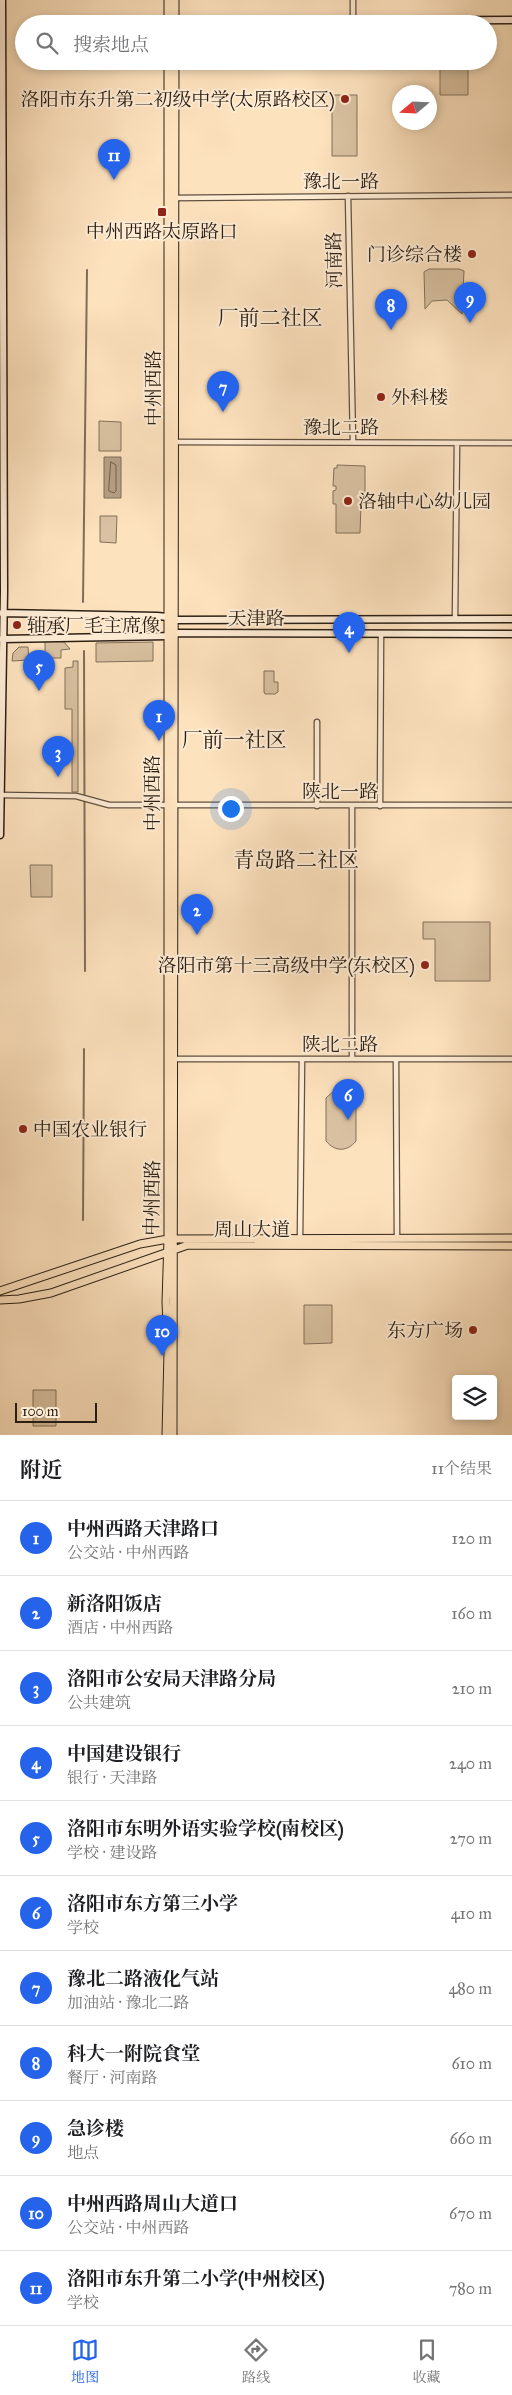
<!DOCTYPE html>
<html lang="zh">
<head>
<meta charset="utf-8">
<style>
  body { margin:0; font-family:"IM FELL Great Primer","Noto Serif SC",serif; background:#f6f6f6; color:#202124 }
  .controls { position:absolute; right:15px; bottom:15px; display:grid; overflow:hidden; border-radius:5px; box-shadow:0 2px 8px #0003 }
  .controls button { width:45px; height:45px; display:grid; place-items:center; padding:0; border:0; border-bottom:1px solid #e0e0e0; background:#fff; color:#202124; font:25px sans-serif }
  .compass { position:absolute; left:392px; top:85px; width:45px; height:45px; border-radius:50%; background:#fff; box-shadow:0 2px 8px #0003; rotate:251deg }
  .scale { position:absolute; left:15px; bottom:12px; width:82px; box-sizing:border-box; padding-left:5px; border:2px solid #2c2015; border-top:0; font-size:14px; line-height:18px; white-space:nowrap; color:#2c2015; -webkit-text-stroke:4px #feecd5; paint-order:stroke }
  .you { position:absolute; left:230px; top:808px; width:18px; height:18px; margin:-12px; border:4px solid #fff; border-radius:50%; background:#1a73e8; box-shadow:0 0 0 8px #1a73e833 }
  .badge { display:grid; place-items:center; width:32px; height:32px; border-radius:50%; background:#2563eb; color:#fff; font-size:16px; font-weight:700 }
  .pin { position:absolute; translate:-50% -41px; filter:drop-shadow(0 1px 2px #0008) }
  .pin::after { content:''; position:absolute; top:26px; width:18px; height:15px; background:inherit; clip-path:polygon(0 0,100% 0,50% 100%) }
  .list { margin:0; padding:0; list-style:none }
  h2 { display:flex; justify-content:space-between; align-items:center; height:65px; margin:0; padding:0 20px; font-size:21px }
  h2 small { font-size:16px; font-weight:400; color:#757577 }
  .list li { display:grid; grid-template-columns:32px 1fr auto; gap:15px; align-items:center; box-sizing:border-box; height:75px; padding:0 20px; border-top:1px solid #e0e0e0 }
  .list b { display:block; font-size:19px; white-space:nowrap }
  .list p { margin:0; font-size:16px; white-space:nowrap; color:#757577 }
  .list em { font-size:16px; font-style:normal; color:#757577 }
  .icon { flex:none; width:28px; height:28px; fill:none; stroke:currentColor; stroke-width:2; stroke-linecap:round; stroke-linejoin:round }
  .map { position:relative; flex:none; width:512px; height:1435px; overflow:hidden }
  .search { position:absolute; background:#fff; box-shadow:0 2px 8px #0003; left:15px; right:15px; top:15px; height:55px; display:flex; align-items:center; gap:12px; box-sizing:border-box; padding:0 18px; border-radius:28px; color:#757577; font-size:19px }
  .sheet { height:890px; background:#fff }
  nav { display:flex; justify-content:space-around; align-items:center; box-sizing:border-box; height:70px; border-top:1px solid #e0e0e0; background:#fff; font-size:14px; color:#757577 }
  nav a { display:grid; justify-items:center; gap:2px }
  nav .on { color:#2563eb }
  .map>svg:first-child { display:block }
  .green { fill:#d9c1a1; stroke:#82705b }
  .water { fill:#b6a085; stroke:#7f6d58 }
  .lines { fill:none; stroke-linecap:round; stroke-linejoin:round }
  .shore { stroke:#71604d; stroke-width:1 }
  .stream { stroke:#7f6d58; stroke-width:2 }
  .street-casing { stroke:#60503f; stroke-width:7 }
  .secondary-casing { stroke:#2c2015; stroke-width:9 }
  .primary-casing { stroke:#2c2015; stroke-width:9 }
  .street { stroke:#feecd5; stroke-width:4.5 }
  .secondary { stroke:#feecd5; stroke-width:6 }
  .primary { stroke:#fde2be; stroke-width:7 }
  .poi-dot { fill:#8f2418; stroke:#feecd5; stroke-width:2 }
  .labels { text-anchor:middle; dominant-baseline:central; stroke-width:4; stroke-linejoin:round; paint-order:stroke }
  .poi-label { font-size:19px; fill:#2c2015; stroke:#feecd5; text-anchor:end }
  .street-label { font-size:19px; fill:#2c2015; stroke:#feecd5 }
  .quarter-label { font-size:21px; fill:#2c2015; stroke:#feecd5 }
</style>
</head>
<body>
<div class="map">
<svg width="512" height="1435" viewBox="0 0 512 1435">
  <rect width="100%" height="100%" fill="#fde2be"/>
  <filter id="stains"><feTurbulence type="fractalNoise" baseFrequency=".004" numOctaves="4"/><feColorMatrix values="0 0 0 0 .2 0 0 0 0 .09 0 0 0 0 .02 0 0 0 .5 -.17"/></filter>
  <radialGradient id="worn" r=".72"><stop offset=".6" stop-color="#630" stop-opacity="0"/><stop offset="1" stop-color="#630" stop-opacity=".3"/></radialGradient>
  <!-- green -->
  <path class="green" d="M 440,61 L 468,61 L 468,95 L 440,95 Z
    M 332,95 L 357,95 L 357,156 L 332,156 Z
    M 429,269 L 459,269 L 464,271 L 462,314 L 447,300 L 432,301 L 425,309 L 424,272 Z
    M 99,421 L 121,422 L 121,451 L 99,451 Z
    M 337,465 L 365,466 L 365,505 L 361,505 L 360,533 L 336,533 L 336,504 L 333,504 L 333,491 L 336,490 L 336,486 L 333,486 L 334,468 L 337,468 Z
    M 100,516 L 117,516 L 116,543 L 100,542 Z
    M 45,640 L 64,642 L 70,649 L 61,650 L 61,658 L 48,658 L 48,655 L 45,655 Z
    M 153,642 L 153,661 L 96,662 L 96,643 Z
    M 19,647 L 28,647 L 29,660 L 12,661 L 13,653 Z
    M 73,661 L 78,661 L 78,792 L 72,792 L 72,709 L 65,709 L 65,668 L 73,667 Z
    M 264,671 L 274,671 L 274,682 L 278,682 L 278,692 L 275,694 L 265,694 L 264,692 Z
    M 30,865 L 52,865 L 52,897 L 31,897 Z
    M 423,922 L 490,922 L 490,981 L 435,981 L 435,939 L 423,939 Z
    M 337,1088 L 351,1091 L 356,1100 L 356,1141 C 347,1152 335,1152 326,1141 L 326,1098 Z
    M 304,1305 L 332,1305 L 332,1343 L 304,1344 Z
    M 33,1390 L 56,1390 L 56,1426 L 33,1426 Z"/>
  <!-- water -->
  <path class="water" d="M 104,457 L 121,457 L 121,498 L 104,498 Z"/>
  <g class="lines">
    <!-- shore -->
    <path class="shore" d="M 111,462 L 116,465 L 116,491 L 114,493 L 109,491 Z"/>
    <!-- stream -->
    <path class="stream" d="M 83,602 L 87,270
      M 84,651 L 85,971
      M 83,1220 L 84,1049"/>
    <!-- street casing -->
    <g class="street-casing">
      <path id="street" d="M 353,21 L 353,0
        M 348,196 L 353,442
        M 173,198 L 512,195
        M 173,442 L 512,443
        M 455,619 L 457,443
        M 0,795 L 76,796 L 109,805 L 512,805
        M 317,806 L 317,722
        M 380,806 L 381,634
        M 171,1059 L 512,1059
        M 352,1059 L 352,806
        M 396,1059 L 397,1238
        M 300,1239 L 302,1059"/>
    </g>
    <!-- secondary casing -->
    <g class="secondary-casing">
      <path id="secondary" d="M 171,22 L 512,20
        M 2,613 L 157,616 L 168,617 L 174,620 L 512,619
        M 2,639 L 168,636 L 173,633 L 512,634
        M 0,835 L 4,591 L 2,0"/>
    </g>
    <!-- primary casing -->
    <g class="primary-casing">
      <path id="primary" d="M 168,24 L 168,0
        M 175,24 L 175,0
        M 0,1291 L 140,1244 L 168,1239 L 512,1238
        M 0,1300 L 19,1299 L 51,1293 L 188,1245 L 512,1246
        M 166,1435 L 168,1352 L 166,1302 L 168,1239 L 168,61
        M 173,1435 L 175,61"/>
    </g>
    <!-- street -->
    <use href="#street" class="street"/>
    <!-- secondary -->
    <use href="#secondary" class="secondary"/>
    <!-- primary -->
    <use href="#primary" class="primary"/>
  </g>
  <!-- markers -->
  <g class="poi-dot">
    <circle cx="345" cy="99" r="5"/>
    <rect x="157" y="207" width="10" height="10" rx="2.5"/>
    <circle cx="472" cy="254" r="5"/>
    <circle cx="381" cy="397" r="5"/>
    <circle cx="348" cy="501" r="5"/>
    <circle cx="17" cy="625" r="5"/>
    <circle cx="425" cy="965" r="5"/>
    <circle cx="23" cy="1129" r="5"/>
    <circle cx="473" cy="1330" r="5"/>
  </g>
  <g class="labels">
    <!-- poi labels -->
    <g class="poi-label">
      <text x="335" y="99">洛阳市东升第二初级中学(太原路校区)</text>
      <text x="162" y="231" text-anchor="middle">中州西路太原路口</text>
      <text x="462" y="254">门诊综合楼</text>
      <text x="391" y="397" text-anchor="start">外科楼</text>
      <text x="358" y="501" text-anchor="start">洛轴中心幼儿园</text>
      <text x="27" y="625" text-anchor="start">轴承厂毛主席像</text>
      <text x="415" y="965">洛阳市第十三高级中学(东校区)</text>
      <text x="33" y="1129" text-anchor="start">中国农业银行</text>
      <text x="463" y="1330">东方广场</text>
    </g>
    <!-- street labels -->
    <g class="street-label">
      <text x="341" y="181">豫北一路</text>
      <text transform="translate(334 260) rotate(-91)">河南路</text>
      <text transform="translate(153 388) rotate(-90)">中州西路</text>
      <text x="341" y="427">豫北二路</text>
      <text x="256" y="618">天津路</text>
      <text x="340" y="791">陕北一路</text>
      <text transform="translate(152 793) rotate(-90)">中州西路</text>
      <text x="340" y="1044">陕北二路</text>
      <text transform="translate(152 1198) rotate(-89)">中州西路</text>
      <text x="252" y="1229">周山大道</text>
    </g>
    <!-- quarter labels -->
    <g class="quarter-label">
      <text x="270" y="318">厂前二社区</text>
      <text x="234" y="740">厂前一社区</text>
      <text x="296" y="860">青岛路二社区</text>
    </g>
  </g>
  <rect width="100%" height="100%" filter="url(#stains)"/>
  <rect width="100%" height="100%" fill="url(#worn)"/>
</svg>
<div class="controls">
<button><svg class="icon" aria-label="layers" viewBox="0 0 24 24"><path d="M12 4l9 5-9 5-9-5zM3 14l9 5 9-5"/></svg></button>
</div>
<svg class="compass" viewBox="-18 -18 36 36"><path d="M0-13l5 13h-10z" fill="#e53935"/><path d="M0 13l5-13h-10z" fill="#757577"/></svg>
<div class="scale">100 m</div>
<div class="you"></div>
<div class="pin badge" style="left:159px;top:741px">1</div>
<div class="pin badge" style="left:197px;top:935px">2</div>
<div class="pin badge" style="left:58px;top:777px">3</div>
<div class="pin badge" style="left:349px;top:653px">4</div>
<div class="pin badge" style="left:39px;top:691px">5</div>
<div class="pin badge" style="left:348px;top:1120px">6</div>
<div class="pin badge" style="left:223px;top:412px">7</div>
<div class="pin badge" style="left:391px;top:330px">8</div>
<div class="pin badge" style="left:470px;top:323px">9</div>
<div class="pin badge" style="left:162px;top:1356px">10</div>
<div class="pin badge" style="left:114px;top:180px">11</div>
<div class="search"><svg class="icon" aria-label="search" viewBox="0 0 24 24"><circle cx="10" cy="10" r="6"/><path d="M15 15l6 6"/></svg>搜索地点</div>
</div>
<section class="sheet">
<h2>附近<small>11个结果</small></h2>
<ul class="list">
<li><span class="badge">1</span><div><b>中州西路天津路口</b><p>公交站 · 中州西路</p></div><em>120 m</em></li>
<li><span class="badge">2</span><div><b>新洛阳饭店</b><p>酒店 · 中州西路</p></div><em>160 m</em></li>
<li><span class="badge">3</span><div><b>洛阳市公安局天津路分局</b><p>公共建筑</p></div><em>210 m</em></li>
<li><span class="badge">4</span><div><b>中国建设银行</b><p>银行 · 天津路</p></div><em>240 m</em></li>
<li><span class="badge">5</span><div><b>洛阳市东明外语实验学校(南校区)</b><p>学校 · 建设路</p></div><em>270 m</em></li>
<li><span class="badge">6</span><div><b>洛阳市东方第三小学</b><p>学校</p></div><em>410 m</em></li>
<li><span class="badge">7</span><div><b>豫北二路液化气站</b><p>加油站 · 豫北二路</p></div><em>480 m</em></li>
<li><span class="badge">8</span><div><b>科大一附院食堂</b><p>餐厅 · 河南路</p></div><em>610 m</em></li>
<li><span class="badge">9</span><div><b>急诊楼</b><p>地点</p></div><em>660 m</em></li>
<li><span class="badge">10</span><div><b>中州西路周山大道口</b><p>公交站 · 中州西路</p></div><em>670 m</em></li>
<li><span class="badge">11</span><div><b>洛阳市东升第二小学(中州校区)</b><p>学校</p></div><em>780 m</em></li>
</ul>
</section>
<nav>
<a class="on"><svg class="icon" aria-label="map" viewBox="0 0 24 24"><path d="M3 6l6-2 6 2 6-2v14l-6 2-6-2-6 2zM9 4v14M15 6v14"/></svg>地图</a>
<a><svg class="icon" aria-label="directions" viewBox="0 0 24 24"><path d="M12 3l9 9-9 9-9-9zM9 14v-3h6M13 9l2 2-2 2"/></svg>路线</a>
<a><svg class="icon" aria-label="saved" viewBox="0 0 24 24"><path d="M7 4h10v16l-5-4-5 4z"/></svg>收藏</a>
</nav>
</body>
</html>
